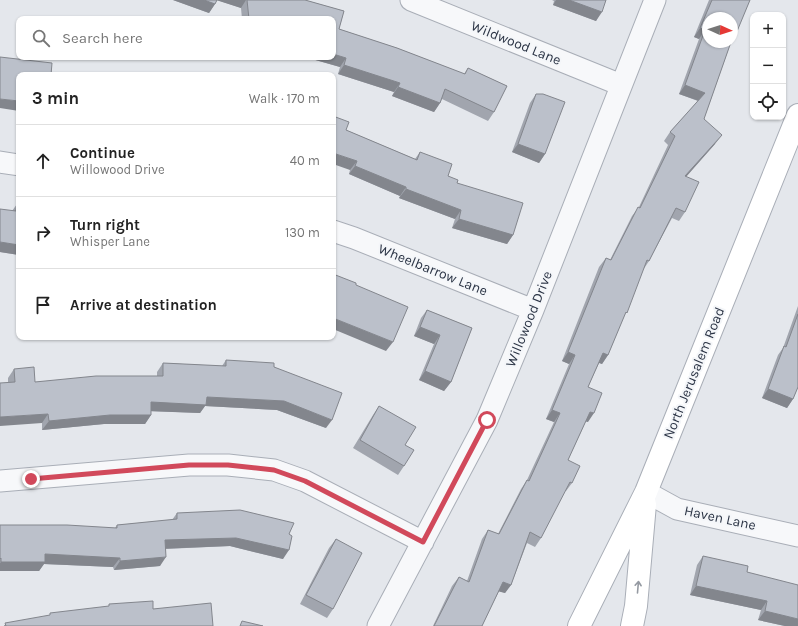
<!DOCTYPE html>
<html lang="en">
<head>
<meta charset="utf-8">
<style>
  body { margin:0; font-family:Karla,sans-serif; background:#f2f2f2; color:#222 }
  .controls { position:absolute; right:12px; top:12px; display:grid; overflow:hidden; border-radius:8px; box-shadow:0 1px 3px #0004 }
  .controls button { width:36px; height:36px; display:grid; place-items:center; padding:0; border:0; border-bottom:1px solid #e0e0e0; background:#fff; color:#222; font:20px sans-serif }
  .compass { position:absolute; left:702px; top:12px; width:36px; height:36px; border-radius:50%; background:#fff; box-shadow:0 1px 3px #0004; rotate:93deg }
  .stop { position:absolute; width:12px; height:12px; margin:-9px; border:3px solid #d1495b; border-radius:50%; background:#fff }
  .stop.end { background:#d1495b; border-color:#fff; box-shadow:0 1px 4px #0008 }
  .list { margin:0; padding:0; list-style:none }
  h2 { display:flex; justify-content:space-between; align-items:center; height:52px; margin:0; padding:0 16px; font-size:17px }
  h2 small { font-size:13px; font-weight:400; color:#767676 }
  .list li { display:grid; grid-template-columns:26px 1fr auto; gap:12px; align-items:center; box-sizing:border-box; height:72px; padding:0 16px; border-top:1px solid #e0e0e0 }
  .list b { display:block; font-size:15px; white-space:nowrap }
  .list p { margin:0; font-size:13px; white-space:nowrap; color:#767676 }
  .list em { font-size:13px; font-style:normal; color:#767676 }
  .icon { flex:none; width:22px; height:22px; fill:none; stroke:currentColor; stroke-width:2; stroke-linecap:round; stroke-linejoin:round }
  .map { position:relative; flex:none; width:798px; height:626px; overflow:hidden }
  .search { position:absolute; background:#fff; box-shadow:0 1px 3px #0004; left:16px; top:16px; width:320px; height:44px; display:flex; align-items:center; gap:10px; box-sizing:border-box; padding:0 14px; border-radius:8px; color:#767676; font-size:15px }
  .panel { position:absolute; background:#fff; box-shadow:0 1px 3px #0004; left:16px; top:72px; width:320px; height:268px; border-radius:8px }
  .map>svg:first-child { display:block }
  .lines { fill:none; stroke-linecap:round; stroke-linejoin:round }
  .street-casing { stroke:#a9aeb7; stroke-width:23 }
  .secondary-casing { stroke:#a9aeb7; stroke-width:24 }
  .street { stroke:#f7f8fa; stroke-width:21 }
  .secondary { stroke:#fff; stroke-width:22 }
  .wall { fill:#a1a5ae }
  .shaded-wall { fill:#83868d }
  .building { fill:#bbc0ca; stroke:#83868d }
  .oneway { stroke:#959aa2 }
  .route { stroke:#d1495b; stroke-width:5 }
  .labels { text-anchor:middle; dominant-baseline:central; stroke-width:4; stroke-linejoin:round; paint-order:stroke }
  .street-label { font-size:14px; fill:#2b3445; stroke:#f4f6f9 }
</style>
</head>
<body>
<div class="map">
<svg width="798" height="626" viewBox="0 0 798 626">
  <rect width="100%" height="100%" fill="#e4e7ec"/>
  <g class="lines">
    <!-- street casing -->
    <g class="street-casing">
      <path id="street" d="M 411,0 L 621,85
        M 0,162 L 19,165
        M 333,231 L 354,238 L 533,310
        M 0,481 L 189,465 L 228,465 L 274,470 L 305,481 L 423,542
        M 646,492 L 677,509 L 798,536
        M 378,626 L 487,420 L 533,310 L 655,0"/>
    </g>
    <!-- secondary casing -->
    <g class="secondary-casing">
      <path id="secondary" d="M 579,626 L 646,492 L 798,115
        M 632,626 L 636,606 L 645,504"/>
    </g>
    <!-- street -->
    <use href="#street" class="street"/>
    <!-- secondary -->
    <use href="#secondary" class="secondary"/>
  </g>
  <!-- wall -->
  <path class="wall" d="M 173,0 L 305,0 L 344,11 L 339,29 L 397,48 L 464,74 L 468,68 L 507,86 L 494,112 L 488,121 L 442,99 L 440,103 L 434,112 L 392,96 L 394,92 L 338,74 L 340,67 L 305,57 L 333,57 L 333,19 L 242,19 L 241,8 L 217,0 L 215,4 L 209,13 Z
    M 552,0 L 606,0 L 596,21 L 553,5 L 554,1 Z
    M 709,0 L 750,0 L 730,45 L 704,119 L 715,144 L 686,176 L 685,212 L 679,221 L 672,218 L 649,261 L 643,270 L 608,355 L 602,364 L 599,363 L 588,387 L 588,422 L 586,421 L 568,460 L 572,483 L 566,491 L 565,491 L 541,538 L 535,547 L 527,543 L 511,585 L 505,593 L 499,591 L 482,626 L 433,626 L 452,586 L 459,577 L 467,581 L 482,539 L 488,530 L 498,534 L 521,489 L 527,480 L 554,422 L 546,419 L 569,364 L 562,361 L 599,267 L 606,258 L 610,260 L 632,216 L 639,207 L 668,145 L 664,141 L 670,132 L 698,101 L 679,94 L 699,39 L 694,37 Z
    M 536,94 L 545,154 L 539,163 L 512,152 L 530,103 Z
    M 346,130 L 415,159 L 420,152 L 448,176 L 457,183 L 513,235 L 507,244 L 452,228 L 455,219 L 399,198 L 400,196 L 349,174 L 350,170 Z
    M 17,204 L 19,204 L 19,255 L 0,252 L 12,211 Z
    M 798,306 L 798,387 L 793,399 L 787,408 L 762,398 L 778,355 L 783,348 Z
    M 427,310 L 472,328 L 451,382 L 444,391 L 419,380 L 434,344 L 414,336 L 421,318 Z
    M 226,360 L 274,367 L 326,428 L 277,410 L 205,406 L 200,413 L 151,411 L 151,415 L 145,424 L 104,424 L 42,430 L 42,423 L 8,382 L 8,378 L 14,369 L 35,382 L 157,376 L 157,372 L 163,363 L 222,366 Z
    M 379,406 L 405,445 L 404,466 L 398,475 L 353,448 L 373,415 Z
    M 177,513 L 289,534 L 283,559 L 230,546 L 165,549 L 160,566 L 114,570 L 113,567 L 44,564 L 39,571 L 0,571 L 0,525 L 115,528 L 117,525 L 172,520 Z
    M 336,539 L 333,609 L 327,618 L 300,604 L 329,548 Z
    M 703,556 L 747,572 L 798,626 L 785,626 L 758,620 L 761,610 L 690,595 L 697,565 Z"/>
  <!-- shaded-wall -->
  <path class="shaded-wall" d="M 173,0 L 204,0 L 215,4 L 209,13 Z
    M 216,0 L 246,0 L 241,8 Z
    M 556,0 L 569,0 L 602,12 L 596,21 L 553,5 Z
    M 297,17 L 296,19 L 281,19 Z
    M 700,28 L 705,30 L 699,39 L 694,37 Z
    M 333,54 L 346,58 L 340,67 L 305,57 L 333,57 Z
    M 344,65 L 400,83 L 394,92 L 338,74 Z
    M 685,85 L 705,93 L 699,101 L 679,94 Z
    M 398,87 L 440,103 L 434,112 L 392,96 Z
    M 0,99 L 19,101 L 19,111 L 0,108 Z
    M 722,135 L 715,144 L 679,185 L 685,176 Z
    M 518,144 L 545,154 L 539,163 L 512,152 Z
    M 333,153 L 357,161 L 350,170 L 333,164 Z
    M 355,166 L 406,187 L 400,196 L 349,174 Z
    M 406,189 L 461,210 L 455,219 L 399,198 Z
    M 459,219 L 513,235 L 507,244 L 452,228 Z
    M 0,242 L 19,245 L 19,255 L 0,252 Z
    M 333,318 L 393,342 L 386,351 L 333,329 Z
    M 420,327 L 440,335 L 434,344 L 414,336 Z
    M 568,352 L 575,355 L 569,364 L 562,361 Z
    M 603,353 L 608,355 L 602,364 L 597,362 Z
    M 425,371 L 451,382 L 444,391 L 419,380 Z
    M 768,389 L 793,399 L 787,408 L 762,398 Z
    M 207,397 L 284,401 L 332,420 L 326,428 L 277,410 L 205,406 L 200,413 L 145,411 L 151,402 Z
    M 552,410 L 560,413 L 554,422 L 546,419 Z
    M 590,412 L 594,413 L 588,422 L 584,421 Z
    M 48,414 L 42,423 L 0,426 L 0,417 Z
    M 110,415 L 151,415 L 145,424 L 104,424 L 42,430 L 49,421 Z
    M 236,538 L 289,550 L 283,559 L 230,546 L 158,549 L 165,540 Z
    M 45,554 L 120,558 L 113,567 L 44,564 L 39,571 L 0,571 L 0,563 L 1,562 Z
    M 166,557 L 160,566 L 114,570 L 120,561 Z
    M 503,582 L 511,585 L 505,593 L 497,591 Z
    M 696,586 L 767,601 L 761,610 L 690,595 Z
    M 765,611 L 798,619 L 798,626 L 785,626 L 758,620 Z"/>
  <!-- building -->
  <path class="building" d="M 204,0 L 217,0 L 215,4 Z
    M 247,0 L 305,0 L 344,11 L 339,29 L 397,48 L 465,74 L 468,68 L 507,86 L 494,112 L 445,89 L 440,103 L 398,87 L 400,83 L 344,65 L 346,58 L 333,54 L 333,19 L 296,19 L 297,17 L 281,19 L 249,19 Z
    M 569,0 L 606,0 L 602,12 Z
    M 712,0 L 750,0 L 733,41 L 732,41 L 732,18 L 708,18 L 708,42 L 731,42 L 704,119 L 722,135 L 685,176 L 699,182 L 685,212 L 676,208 L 649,261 L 647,260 L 627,313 L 626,312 L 608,355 L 603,353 L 588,387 L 602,393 L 594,413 L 590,412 L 568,460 L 580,466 L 572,483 L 570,482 L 541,538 L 530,532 L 511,585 L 503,582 L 482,626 L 434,626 L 459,577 L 469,582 L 488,530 L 499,534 L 527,480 L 529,481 L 560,413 L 552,410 L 575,355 L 568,352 L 606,258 L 611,260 L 638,207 L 640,208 L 675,136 L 670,132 L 705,93 L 685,85 L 705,30 L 700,28 Z
    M 0,57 L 52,63 L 51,75 L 19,75 L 19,101 L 0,99 Z
    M 536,94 L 543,94 L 565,102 L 545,154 L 518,144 Z
    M 333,116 L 349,122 L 346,130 L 417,160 L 420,152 L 452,164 L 448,176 L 458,180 L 457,183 L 523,203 L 513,235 L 459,219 L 461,210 L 406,189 L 406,187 L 355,166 L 357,161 L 333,153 Z
    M 17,204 L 19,204 L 19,245 L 0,242 L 0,209 L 16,211 Z
    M 333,274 L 356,283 L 356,285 L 408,307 L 393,342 L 333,318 Z
    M 427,310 L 472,328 L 451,382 L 425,371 L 440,335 L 420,327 Z
    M 798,314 L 798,387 L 793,399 L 768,389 L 784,346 L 786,347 Z
    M 226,360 L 274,363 L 274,367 L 342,393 L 332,420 L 284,401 L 207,397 L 206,405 L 151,402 L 151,415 L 110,415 L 49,421 L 48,414 L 0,417 L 0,383 L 15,382 L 14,369 L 34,367 L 35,382 L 96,376 L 163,376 L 163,363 L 226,366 Z
    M 379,406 L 416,427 L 405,445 L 414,450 L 404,466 L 360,440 Z
    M 240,510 L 294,523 L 289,534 L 292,536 L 289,550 L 236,538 L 165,540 L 166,557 L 120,561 L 120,558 L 45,554 L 45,562 L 1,562 L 1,558 L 0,559 L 0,525 L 67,525 L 117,528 L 117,525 L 177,519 L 177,513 Z
    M 336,539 L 362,553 L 333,609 L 306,595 Z
    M 703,556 L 748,566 L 747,572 L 798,585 L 798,619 L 765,611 L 767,601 L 696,586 Z
    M 153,601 L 153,609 L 211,603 L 213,626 L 4,626 L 6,626 L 5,623 L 50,615 L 50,613 L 109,606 L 109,604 Z
    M 242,621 L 263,626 L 240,626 Z"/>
  <!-- one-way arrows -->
  <defs><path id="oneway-shaft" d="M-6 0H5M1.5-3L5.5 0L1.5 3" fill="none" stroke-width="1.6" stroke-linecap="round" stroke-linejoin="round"/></defs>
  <use class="oneway" href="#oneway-shaft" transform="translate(638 587) rotate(-85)"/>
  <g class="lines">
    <!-- route -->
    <path class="route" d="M 31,479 L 189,465 L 228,465 L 274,470 L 305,481 L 423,542 L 487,420"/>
  </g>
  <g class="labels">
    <!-- street labels -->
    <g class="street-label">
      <text transform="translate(516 43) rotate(22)">Wildwood Lane</text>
      <text transform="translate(433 270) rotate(22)">Wheelbarrow Lane</text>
      <text transform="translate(529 319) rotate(-68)">Willowood Drive</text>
      <text transform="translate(694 373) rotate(-68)">North Jerusalem Road</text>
      <text transform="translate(720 518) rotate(12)">Haven Lane</text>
    </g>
  </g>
</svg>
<div class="controls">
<button>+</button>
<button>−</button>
<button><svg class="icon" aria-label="locate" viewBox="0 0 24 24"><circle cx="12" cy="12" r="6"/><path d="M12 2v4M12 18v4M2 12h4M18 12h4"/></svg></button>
</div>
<svg class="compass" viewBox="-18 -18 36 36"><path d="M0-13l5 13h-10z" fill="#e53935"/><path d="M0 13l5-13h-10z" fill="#767676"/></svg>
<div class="stop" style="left:487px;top:420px"></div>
<div class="stop end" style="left:31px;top:479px"></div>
<div class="search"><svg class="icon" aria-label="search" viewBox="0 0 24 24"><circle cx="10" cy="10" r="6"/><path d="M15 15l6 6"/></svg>Search here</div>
<section class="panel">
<h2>3 min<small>Walk · 170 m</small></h2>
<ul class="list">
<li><svg class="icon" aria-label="ahead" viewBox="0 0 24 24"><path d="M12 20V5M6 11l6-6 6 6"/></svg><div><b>Continue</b><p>Willowood Drive</p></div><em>40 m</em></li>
<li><svg class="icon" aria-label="right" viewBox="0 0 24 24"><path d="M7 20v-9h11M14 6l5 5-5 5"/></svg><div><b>Turn right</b><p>Whisper Lane</p></div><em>130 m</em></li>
<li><svg class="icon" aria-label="arrive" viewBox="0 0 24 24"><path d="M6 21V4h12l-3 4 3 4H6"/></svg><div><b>Arrive at destination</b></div></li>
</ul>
</section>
</div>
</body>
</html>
